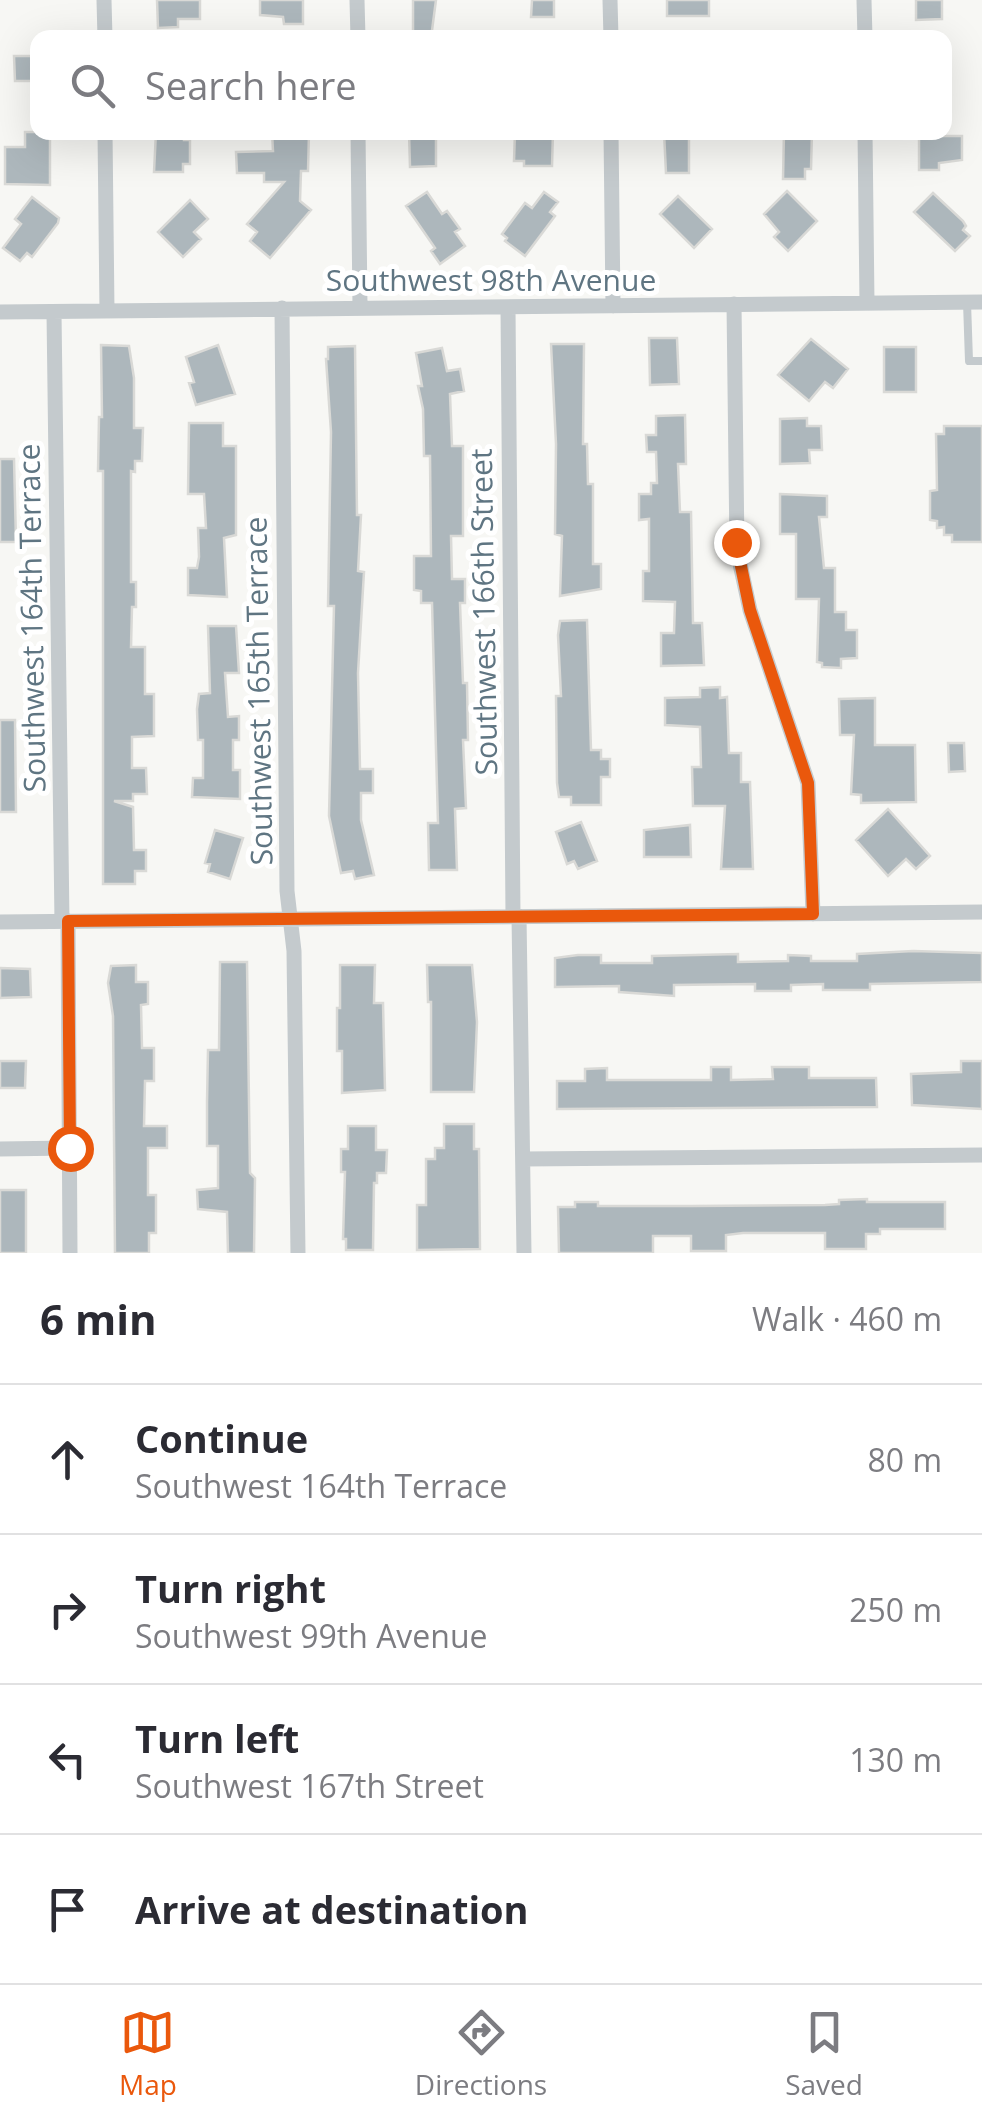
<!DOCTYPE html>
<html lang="en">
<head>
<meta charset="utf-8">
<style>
  body { margin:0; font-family:"Open Sans",sans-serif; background:#f7f7f7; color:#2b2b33 }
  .stop { position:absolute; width:30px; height:30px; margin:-22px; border:8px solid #ea580c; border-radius:50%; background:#fff }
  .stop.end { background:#ea580c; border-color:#fff; box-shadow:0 2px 10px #0008 }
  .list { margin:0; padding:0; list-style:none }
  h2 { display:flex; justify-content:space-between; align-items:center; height:130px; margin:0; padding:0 40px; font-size:42px }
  h2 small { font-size:32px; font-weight:400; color:#7c7c81 }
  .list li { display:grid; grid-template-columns:65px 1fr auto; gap:30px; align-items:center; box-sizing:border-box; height:150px; padding:0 40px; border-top:2px solid #e1e1e2 }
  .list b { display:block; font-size:38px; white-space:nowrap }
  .list p { margin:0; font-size:32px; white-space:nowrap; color:#7c7c81 }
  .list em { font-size:32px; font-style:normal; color:#7c7c81 }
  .icon { flex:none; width:55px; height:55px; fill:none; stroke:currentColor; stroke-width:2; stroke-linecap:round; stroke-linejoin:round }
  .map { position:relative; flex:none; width:982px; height:1253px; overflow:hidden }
  .search { position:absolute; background:#fff; box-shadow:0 10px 40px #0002; left:30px; right:30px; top:30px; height:110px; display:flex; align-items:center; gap:25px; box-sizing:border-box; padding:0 35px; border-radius:20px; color:#7c7c81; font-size:38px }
  .sheet { height:730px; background:#fff }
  nav { display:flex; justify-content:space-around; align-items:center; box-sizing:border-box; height:140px; border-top:2px solid #e1e1e2; background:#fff; font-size:28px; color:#7c7c81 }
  nav a { display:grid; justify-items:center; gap:5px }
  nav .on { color:#ea580c }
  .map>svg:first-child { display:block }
  .building { fill:#adb7bc; stroke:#d9d9d6; stroke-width:2.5 }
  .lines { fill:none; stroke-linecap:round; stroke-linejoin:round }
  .lane { stroke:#c4cacd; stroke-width:8 }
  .street { stroke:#c4cacd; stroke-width:15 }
  .route { stroke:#ea580c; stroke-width:12 }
  .labels { text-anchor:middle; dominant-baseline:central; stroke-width:10; stroke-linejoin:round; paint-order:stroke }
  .street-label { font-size:30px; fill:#5f7582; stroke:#fff }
</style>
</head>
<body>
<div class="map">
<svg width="982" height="1253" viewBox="0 0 982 1253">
  <rect width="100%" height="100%" fill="#f7f7f4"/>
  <!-- building -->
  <path class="building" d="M 157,0 L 200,0 L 200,19 L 178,19 L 178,27 L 158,28 Z
    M 260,0 L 303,0 L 303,24 L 284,24 L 283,17 L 260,15 Z
    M 413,0 L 436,0 L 431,38 L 413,38 Z
    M 532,0 L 554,0 L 554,17 L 531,17 Z
    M 667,0 L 709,0 L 709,16 L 667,16 Z
    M 916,0 L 942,0 L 942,19 L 916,20 Z
    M 14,56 L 38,56 L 38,81 L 15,81 Z
    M 25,132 L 50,132 L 50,185 L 5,184 L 5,147 L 25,147 Z
    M 156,132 L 184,132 L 184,140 L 190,140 L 190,164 L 183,164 L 183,172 L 154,172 Z
    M 272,132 L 309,132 L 308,171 L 301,171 L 300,201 L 311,210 L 270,258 L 250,241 L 257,232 L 247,224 L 284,182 L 264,182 L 264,173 L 237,173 L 236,152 L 273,151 Z
    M 409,132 L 436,132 L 436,166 L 410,167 Z
    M 515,132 L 553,132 L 552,166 L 524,166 L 524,161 L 514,161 Z
    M 664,132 L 689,132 L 689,173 L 666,173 Z
    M 784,132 L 812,132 L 811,169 L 805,169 L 805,179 L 783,179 Z
    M 940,132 L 940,136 L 962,136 L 962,160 L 939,163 L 939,170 L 919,170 L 919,133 Z
    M 787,191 L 817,221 L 788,251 L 774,237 L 779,232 L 764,214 Z
    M 427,192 L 442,214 L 447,211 L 460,229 L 455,232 L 465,246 L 440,264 L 431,251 L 435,248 L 406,206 Z
    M 544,192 L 558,202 L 550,212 L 555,216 L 525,256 L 505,241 L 507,238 L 502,234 L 525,203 L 532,208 Z
    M 933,193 L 963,221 L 966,226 L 963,230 L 970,236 L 955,251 L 914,212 Z
    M 678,196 L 712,229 L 694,248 L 660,214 Z
    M 32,197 L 59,218 L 58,223 L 32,257 L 27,253 L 20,261 L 3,248 L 21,224 L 15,219 Z
    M 190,200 L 208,219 L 194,232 L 201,239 L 183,257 L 158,232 Z
    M 649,338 L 677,338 L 679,384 L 650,385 Z
    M 811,339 L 848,369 L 833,388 L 825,382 L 809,401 L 778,375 Z
    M 551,344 L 584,344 L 583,444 L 587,444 L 588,484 L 593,484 L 593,564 L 601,564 L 601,589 L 560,596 L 562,536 L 555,534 L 556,444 Z
    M 101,345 L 129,346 L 134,378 L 134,428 L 143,428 L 142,461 L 135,461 L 135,472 L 131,471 L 131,582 L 136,582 L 136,607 L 132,607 L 131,647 L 145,647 L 145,694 L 154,694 L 154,736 L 132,737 L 132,768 L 146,768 L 147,794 L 133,794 L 133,801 L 114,801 L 133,807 L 134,850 L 146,850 L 146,871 L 135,871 L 135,884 L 103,884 L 103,471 L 98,471 L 99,417 L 102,417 Z
    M 218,345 L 235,394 L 196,405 L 189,383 L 194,382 L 186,357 Z
    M 355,346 L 357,515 L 361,515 L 358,571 L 364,572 L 358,673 L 360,769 L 373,769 L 373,793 L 361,793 L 361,820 L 374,875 L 355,879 L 353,871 L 341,873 L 329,816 L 334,606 L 328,606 L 331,432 L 326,359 L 328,359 L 328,347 Z
    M 884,347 L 916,347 L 916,392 L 884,392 Z
    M 442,348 L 447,371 L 460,369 L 464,391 L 450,394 L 452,446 L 463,446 L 463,536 L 451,536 L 452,579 L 465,579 L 465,603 L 460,603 L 463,683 L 467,683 L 468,740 L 463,740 L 466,808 L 455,809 L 457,870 L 429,870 L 428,823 L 438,823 L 432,603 L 421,603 L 421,591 L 414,590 L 414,556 L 431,556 L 430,456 L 424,456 L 423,409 L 418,386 L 422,386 L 416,353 Z
    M 685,415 L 686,464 L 678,464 L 680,512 L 691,512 L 693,623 L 702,623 L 704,665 L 661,666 L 661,633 L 674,633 L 675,602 L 643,601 L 643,571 L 649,571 L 649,519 L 639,520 L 639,494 L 651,494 L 651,483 L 657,483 L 656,452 L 647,452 L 646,435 L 656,435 L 656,416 Z
    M 807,418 L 807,426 L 821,426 L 822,450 L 809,450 L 810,463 L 780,464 L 780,419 Z
    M 189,423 L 223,423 L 223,446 L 236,446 L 236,535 L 224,538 L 227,597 L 188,595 L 188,568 L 197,568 L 199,557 L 198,528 L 206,528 L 204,494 L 188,494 Z
    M 944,426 L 982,426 L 982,542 L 952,542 L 952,535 L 944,535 L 944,527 L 937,528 L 937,521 L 930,520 L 930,491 L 937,490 L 936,434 L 944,434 Z
    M 0,459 L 14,459 L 16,542 L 0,542 Z
    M 780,494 L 827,496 L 827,517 L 819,517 L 824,568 L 835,568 L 835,612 L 846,612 L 846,630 L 857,630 L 857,658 L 841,659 L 841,668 L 822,667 L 822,663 L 817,662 L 819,599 L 796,599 L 796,534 L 780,534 Z
    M 587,620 L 591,750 L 601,750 L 601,759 L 610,759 L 610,777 L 601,777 L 601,805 L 571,805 L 571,797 L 559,797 L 557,783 L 556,696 L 561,696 L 558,635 L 560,621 Z
    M 208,626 L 236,626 L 239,673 L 225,673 L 228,717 L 239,716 L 239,740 L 233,740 L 233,770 L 240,770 L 240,799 L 192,797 L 193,778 L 203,778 L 203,740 L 198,740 L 197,709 L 199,694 L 210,693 Z
    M 720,687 L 720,698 L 727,697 L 729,753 L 741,753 L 741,782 L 750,782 L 753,869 L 721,869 L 725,806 L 693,806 L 692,767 L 701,767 L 700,727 L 665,725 L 665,698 L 700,697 L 700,688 Z
    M 875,698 L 875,745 L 915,745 L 916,802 L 861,803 L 861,795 L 851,794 L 854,735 L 840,735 L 839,699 Z
    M 0,720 L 15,720 L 16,812 L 0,812 Z
    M 948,743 L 964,743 L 965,771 L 949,772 Z
    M 888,809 L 930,856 L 916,869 L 906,859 L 888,876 L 856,840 Z
    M 581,822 L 597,861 L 578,869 L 574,861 L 567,864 L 556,832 Z
    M 690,825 L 691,857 L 644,857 L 644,830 Z
    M 215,830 L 243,838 L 230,879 L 208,872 L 210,864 L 205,863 Z
    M 913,951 L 982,953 L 982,982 L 870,984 L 870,990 L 823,990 L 823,984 L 791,985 L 791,991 L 755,991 L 755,984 L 674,985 L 674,996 L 619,992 L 619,986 L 555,987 L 555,958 L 578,955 L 601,955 L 601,963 L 652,963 L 652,956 L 738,954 L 738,962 L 788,961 L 788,955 L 811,956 L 811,961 L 857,961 L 857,954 Z
    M 220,962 L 247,962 L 250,1173 L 255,1178 L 254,1253 L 228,1253 L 227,1212 L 198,1209 L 197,1190 L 218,1188 L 218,1146 L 207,1146 L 207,1103 L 208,1050 L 219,1050 Z
    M 136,965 L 136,982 L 148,982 L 148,1004 L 141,1005 L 142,1048 L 154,1048 L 154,1081 L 145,1081 L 144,1126 L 167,1126 L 167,1148 L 148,1148 L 148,1195 L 156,1195 L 156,1233 L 149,1233 L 149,1253 L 115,1253 L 113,1016 L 108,983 L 111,966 Z
    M 340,965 L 375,965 L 374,1003 L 383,1003 L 385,1090 L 342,1093 L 342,1051 L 337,1051 L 337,1008 L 340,1008 Z
    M 427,965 L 472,965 L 477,1022 L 474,1092 L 431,1092 L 431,1002 L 428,1002 Z
    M 0,968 L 30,969 L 31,997 L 0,998 Z
    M 0,1061 L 26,1061 L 25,1088 L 0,1088 Z
    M 961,1061 L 982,1061 L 982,1109 L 912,1105 L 911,1074 L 961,1072 Z
    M 711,1067 L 731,1067 L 731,1080 L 773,1079 L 772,1067 L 809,1067 L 809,1078 L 876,1078 L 877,1107 L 557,1109 L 557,1081 L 585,1081 L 585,1069 L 607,1068 L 607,1080 L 711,1080 Z
    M 444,1124 L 474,1124 L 474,1149 L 479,1149 L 480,1249 L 417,1250 L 417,1205 L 426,1205 L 426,1159 L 435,1159 L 435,1148 L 444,1148 Z
    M 348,1126 L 376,1126 L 376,1150 L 387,1150 L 386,1173 L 377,1173 L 377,1183 L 374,1183 L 373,1250 L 346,1250 L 346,1239 L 343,1239 L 345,1172 L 341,1172 L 341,1149 L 348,1149 Z
    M 0,1190 L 26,1190 L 26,1253 L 0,1253 Z
    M 867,1199 L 867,1202 L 945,1202 L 945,1229 L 880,1229 L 880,1234 L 866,1234 L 866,1249 L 825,1249 L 825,1233 L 743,1233 L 726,1235 L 726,1251 L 691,1251 L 691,1236 L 653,1236 L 653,1253 L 559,1253 L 558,1207 L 575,1207 L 575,1202 L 598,1202 L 598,1206 L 692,1206 L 825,1205 L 839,1204 L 839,1200 Z"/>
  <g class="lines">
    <!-- lane -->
    <path class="lane" d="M 967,302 L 969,361 L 982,361"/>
    <!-- street -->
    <path class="street" d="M 104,0 L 105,38
      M 357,0 L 358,38
      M 610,0 L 611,38
      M 864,0 L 865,38
      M 105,132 L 107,311
      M 358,132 L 360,307
      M 611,132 L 613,306
      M 865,132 L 867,303
      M 734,304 L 737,550 L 750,610 L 808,783 L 813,914
      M 508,307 L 513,916
      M 282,308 L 287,891 L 294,951 L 298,1253
      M 0,312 L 982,302
      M 54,313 L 62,922
      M 519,916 L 524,1253
      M 68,921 L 70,1253
      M 0,922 L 982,912
      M 0,1149 L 70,1148
      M 523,1159 L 982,1155"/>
  </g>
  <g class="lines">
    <!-- route -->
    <path class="route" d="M 70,1148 L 68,921 L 813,914 L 808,783 L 750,610 L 736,542"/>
  </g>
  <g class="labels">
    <!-- street labels -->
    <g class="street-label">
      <text x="491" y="279">Southwest 98th Avenue</text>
      <text transform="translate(483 612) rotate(-91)">Southwest 166th Street</text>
      <text transform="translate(31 618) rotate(-91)">Southwest 164th Terrace</text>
      <text transform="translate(258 691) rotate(-91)">Southwest 165th Terrace</text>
    </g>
  </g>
</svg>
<div class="stop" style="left:70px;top:1148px"></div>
<div class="stop end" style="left:736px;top:542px"></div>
<div class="search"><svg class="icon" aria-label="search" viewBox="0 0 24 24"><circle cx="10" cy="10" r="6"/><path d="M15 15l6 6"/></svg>Search here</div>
</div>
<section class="sheet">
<h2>6 min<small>Walk · 460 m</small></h2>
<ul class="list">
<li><svg class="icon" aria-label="ahead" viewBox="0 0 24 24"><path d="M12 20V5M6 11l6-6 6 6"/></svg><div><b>Continue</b><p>Southwest 164th Terrace</p></div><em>80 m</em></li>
<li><svg class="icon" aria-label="right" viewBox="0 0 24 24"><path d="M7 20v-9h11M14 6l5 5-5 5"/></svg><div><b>Turn right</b><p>Southwest 99th Avenue</p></div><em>250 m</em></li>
<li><svg class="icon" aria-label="left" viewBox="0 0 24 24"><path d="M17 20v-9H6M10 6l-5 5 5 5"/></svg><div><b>Turn left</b><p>Southwest 167th Street</p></div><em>130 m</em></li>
<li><svg class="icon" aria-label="arrive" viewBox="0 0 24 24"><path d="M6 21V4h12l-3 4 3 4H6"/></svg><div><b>Arrive at destination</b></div></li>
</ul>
</section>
<nav>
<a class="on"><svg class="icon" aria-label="map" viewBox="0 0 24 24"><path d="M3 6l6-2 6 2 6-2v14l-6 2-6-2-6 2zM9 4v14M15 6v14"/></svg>Map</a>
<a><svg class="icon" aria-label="directions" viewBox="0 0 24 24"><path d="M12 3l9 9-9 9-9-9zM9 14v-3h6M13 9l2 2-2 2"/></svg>Directions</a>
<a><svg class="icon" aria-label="saved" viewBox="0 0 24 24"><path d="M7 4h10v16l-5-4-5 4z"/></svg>Saved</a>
</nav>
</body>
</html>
